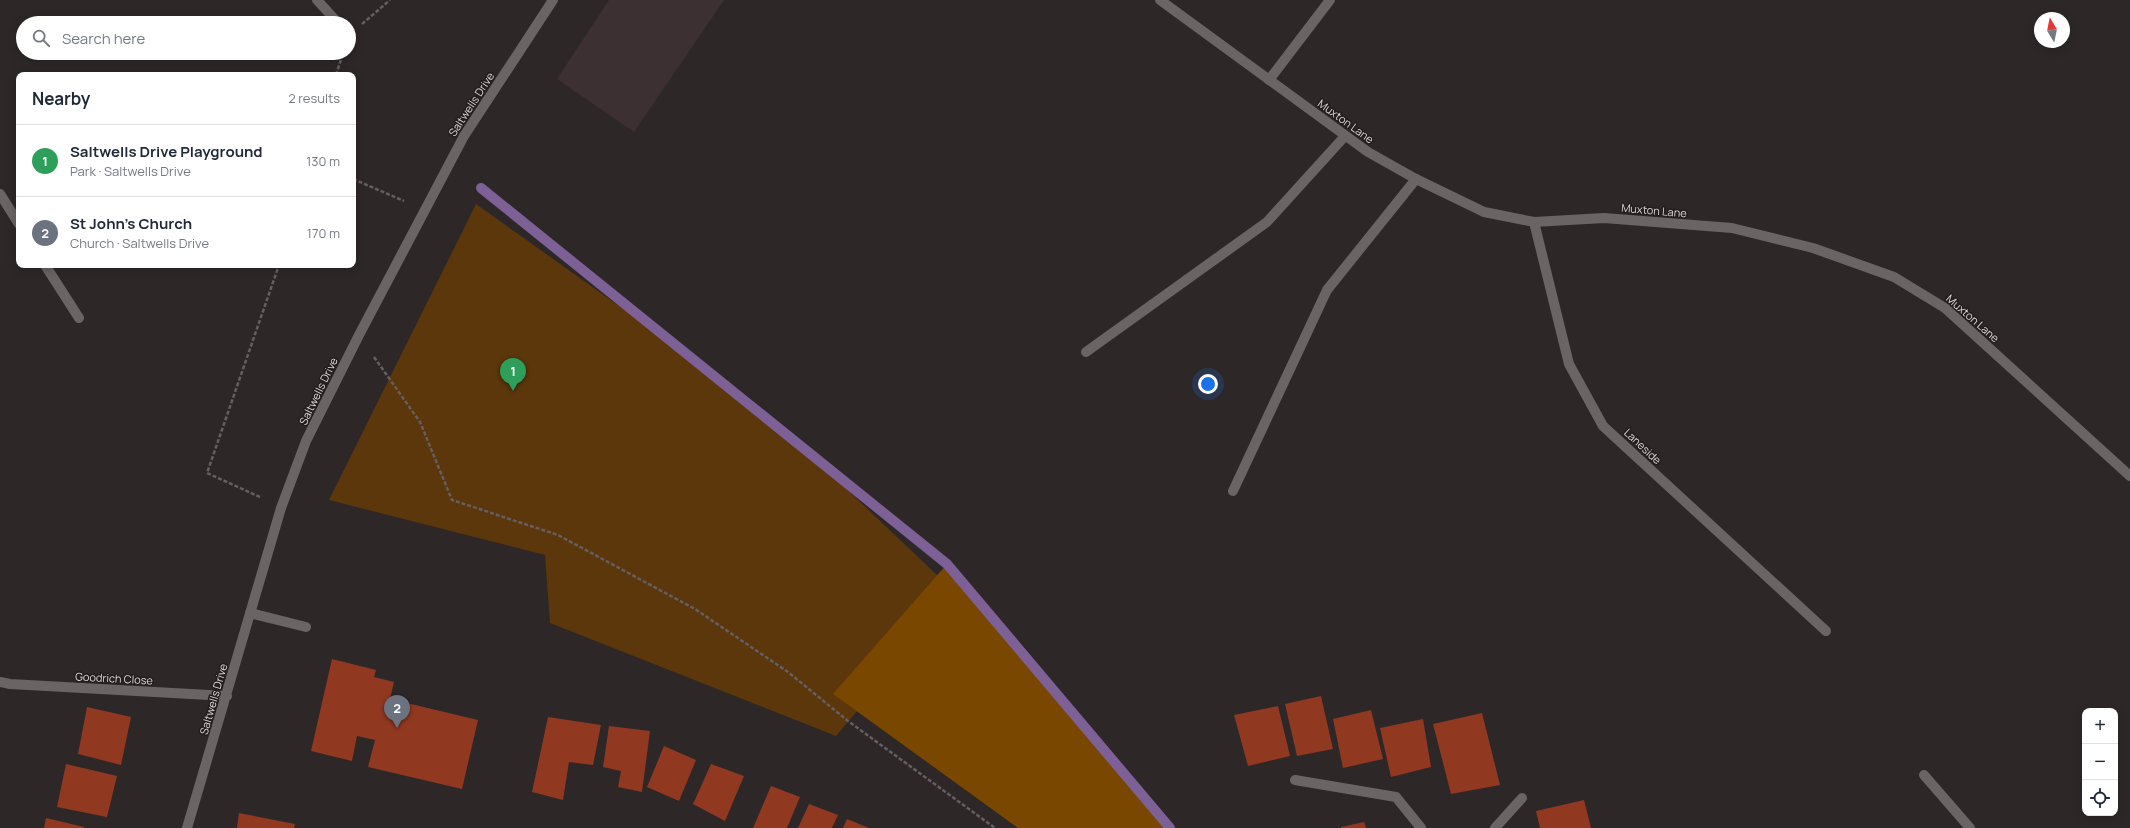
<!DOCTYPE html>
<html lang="en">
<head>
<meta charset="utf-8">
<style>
  body { margin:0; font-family:Manrope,sans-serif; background:#f2f2f3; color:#1f2937 }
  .controls { position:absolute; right:12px; bottom:12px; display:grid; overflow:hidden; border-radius:8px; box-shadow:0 2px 10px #0003 }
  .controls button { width:36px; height:36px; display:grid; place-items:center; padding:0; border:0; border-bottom:1px solid #e0e1e3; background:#fff; color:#1f2937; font:20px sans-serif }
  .compass { position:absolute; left:2034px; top:12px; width:36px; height:36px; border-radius:50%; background:#fff; box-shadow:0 2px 10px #0003; rotate:350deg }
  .you { position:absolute; left:1208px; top:384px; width:14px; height:14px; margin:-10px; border:3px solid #fff; border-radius:50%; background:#1a73e8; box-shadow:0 0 0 6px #1a73e833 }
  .badge { display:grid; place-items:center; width:26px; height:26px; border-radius:50%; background:#ea580c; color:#fff; font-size:13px; font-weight:700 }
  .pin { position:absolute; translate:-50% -33px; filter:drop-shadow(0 1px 2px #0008) }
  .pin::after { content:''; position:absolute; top:21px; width:14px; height:12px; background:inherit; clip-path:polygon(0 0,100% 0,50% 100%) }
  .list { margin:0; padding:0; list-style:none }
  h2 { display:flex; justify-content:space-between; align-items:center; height:52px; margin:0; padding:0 16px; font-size:17px }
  h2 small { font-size:13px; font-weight:400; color:#747a83 }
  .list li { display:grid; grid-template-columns:26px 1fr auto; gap:12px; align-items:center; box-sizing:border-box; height:72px; padding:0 16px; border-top:1px solid #e0e1e3 }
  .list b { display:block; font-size:15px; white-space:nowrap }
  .list p { margin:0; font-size:13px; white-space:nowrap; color:#747a83 }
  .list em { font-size:13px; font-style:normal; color:#747a83 }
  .icon { flex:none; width:22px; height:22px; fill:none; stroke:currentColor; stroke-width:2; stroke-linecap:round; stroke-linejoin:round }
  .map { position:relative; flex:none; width:2130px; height:828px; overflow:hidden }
  .search { position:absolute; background:#fff; box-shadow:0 2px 10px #0003; left:16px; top:16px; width:340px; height:44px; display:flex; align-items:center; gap:10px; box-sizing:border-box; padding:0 14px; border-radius:22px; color:#747a83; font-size:15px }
  .panel { position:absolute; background:#fff; box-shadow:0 2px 10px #0003; left:16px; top:72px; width:340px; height:196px; border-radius:8px }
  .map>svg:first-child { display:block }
  .built { fill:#3c3032 }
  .green { fill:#5b370b }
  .forest { fill:#7a4700 }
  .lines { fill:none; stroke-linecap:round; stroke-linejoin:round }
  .stream { stroke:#7d6095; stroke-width:10 }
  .building { fill:#913821 }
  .path { stroke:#645f60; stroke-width:2.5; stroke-dasharray:4 2; stroke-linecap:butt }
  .service { stroke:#6a6465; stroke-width:10 }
  .minor { stroke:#6a6465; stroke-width:10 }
  .labels { text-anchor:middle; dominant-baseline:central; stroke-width:3; stroke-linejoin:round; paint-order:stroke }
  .street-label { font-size:11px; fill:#dedadb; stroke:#231d1e }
</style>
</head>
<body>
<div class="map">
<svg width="2130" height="828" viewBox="0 0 2130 828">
  <rect width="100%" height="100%" fill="#2d2728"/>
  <!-- built -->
  <path class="built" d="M 609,0 L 724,0 L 634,132 L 557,79 Z"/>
  <!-- green -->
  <path class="green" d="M 476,204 L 758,405 L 956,593 L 836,736 L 550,623 L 545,555 L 329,500 Z"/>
  <!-- forest -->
  <path class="forest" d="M 947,564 L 1170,828 L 1018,828 L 833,694 Z"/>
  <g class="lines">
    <!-- stream -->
    <path class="stream" d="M 481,188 L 947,564 L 1170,828"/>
  </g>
  <!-- building -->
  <path class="building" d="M 332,659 L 376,670 L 374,677 L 394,682 L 390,699 L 478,720 L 462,789 L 368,767 L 375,740 L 357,736 L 352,761 L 311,751 Z
    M 1321,696 L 1333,749 L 1297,756 L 1285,704 Z
    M 1278,706 L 1290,756 L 1248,766 L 1234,715 Z
    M 87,707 L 131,717 L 121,765 L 78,754 Z
    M 1371,710 L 1383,759 L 1343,768 L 1333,719 Z
    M 1482,713 L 1500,785 L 1451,794 L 1433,724 Z
    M 548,717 L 601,725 L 593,765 L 569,762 L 563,800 L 532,792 Z
    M 1423,719 L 1431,767 L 1391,777 L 1380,728 Z
    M 609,726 L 650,731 L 642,792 L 618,787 L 621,771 L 603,767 Z
    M 664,746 L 696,760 L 679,801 L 647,787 Z
    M 66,764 L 117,776 L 107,817 L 57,807 Z
    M 711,764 L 744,776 L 725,821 L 693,804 Z
    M 771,786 L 800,797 L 787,828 L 753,828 Z
    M 1584,800 L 1591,828 L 1540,828 L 1536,811 Z
    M 809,804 L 838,815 L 832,828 L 798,828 Z
    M 239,813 L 295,824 L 294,828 L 237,828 Z
    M 46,818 L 84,827 L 84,828 L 44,828 Z
    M 847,819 L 869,828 L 843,828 Z
    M 1364,822 L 1366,828 L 1341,828 L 1341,827 Z"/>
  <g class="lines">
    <!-- path -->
    <path class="path" d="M 362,24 L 390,0
      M 336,75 L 343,53
      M 353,179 L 404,201
      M 374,357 L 420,422 L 452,500 L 558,535 L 695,609 L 788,672 L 848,721 L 995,828
      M 260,497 L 207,473 L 279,265"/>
    <!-- service -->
    <path class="service" d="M 1269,80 L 1330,0
      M 1086,352 L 1267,222 L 1345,136
      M 1233,491 L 1327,290 L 1416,179
      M 250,613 L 306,627
      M 1924,775 L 1970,828"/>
    <!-- minor -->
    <path class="minor" d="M 317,0 L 338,23
      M 1160,0 L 1368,152 L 1416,179 L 1484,212 L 1534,222 L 1604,218 L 1732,228 L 1813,248 L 1894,277 L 1945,308 L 2130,476
      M 0,194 L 19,224
      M 1534,222 L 1569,364 L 1603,426 L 1826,631
      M 45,265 L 79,318
      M 0,682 L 10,684 L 227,696
      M 1295,780 L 1396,797 L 1421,828
      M 187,828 L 281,508 L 306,441 L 359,335 L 464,136 L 553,0
      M 1495,828 L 1522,798"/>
  </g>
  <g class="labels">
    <!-- street labels -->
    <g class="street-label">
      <text transform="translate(471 104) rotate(-57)">Saltwells Drive</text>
      <text transform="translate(1346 121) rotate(36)">Muxton Lane</text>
      <text transform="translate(1654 210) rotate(5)">Muxton Lane</text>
      <text transform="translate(1973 318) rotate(41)">Muxton Lane</text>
      <text transform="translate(318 391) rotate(-64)">Saltwells Drive</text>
      <text transform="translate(1643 446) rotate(43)">Laneside</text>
      <text transform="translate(114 678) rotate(3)">Goodrich Close</text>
      <text transform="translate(213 699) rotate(-74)">Saltwells Drive</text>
    </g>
  </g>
</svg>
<div class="controls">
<button>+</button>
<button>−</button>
<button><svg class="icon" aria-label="locate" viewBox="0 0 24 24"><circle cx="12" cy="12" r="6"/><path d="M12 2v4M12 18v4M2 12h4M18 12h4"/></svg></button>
</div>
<svg class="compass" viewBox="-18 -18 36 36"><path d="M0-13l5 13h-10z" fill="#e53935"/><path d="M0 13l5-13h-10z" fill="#747a83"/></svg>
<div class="you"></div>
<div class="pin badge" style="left:513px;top:391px;background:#2e9e5b">1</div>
<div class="pin badge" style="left:397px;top:728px;background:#6b7280">2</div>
<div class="search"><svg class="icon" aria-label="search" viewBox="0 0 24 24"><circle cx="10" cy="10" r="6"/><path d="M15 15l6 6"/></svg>Search here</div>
<section class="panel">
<h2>Nearby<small>2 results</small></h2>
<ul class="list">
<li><span class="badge" style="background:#2e9e5b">1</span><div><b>Saltwells Drive Playground</b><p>Park · Saltwells Drive</p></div><em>130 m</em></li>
<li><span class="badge" style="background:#6b7280">2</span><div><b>St John's Church</b><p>Church · Saltwells Drive</p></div><em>170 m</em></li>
</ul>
</section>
</div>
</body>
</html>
